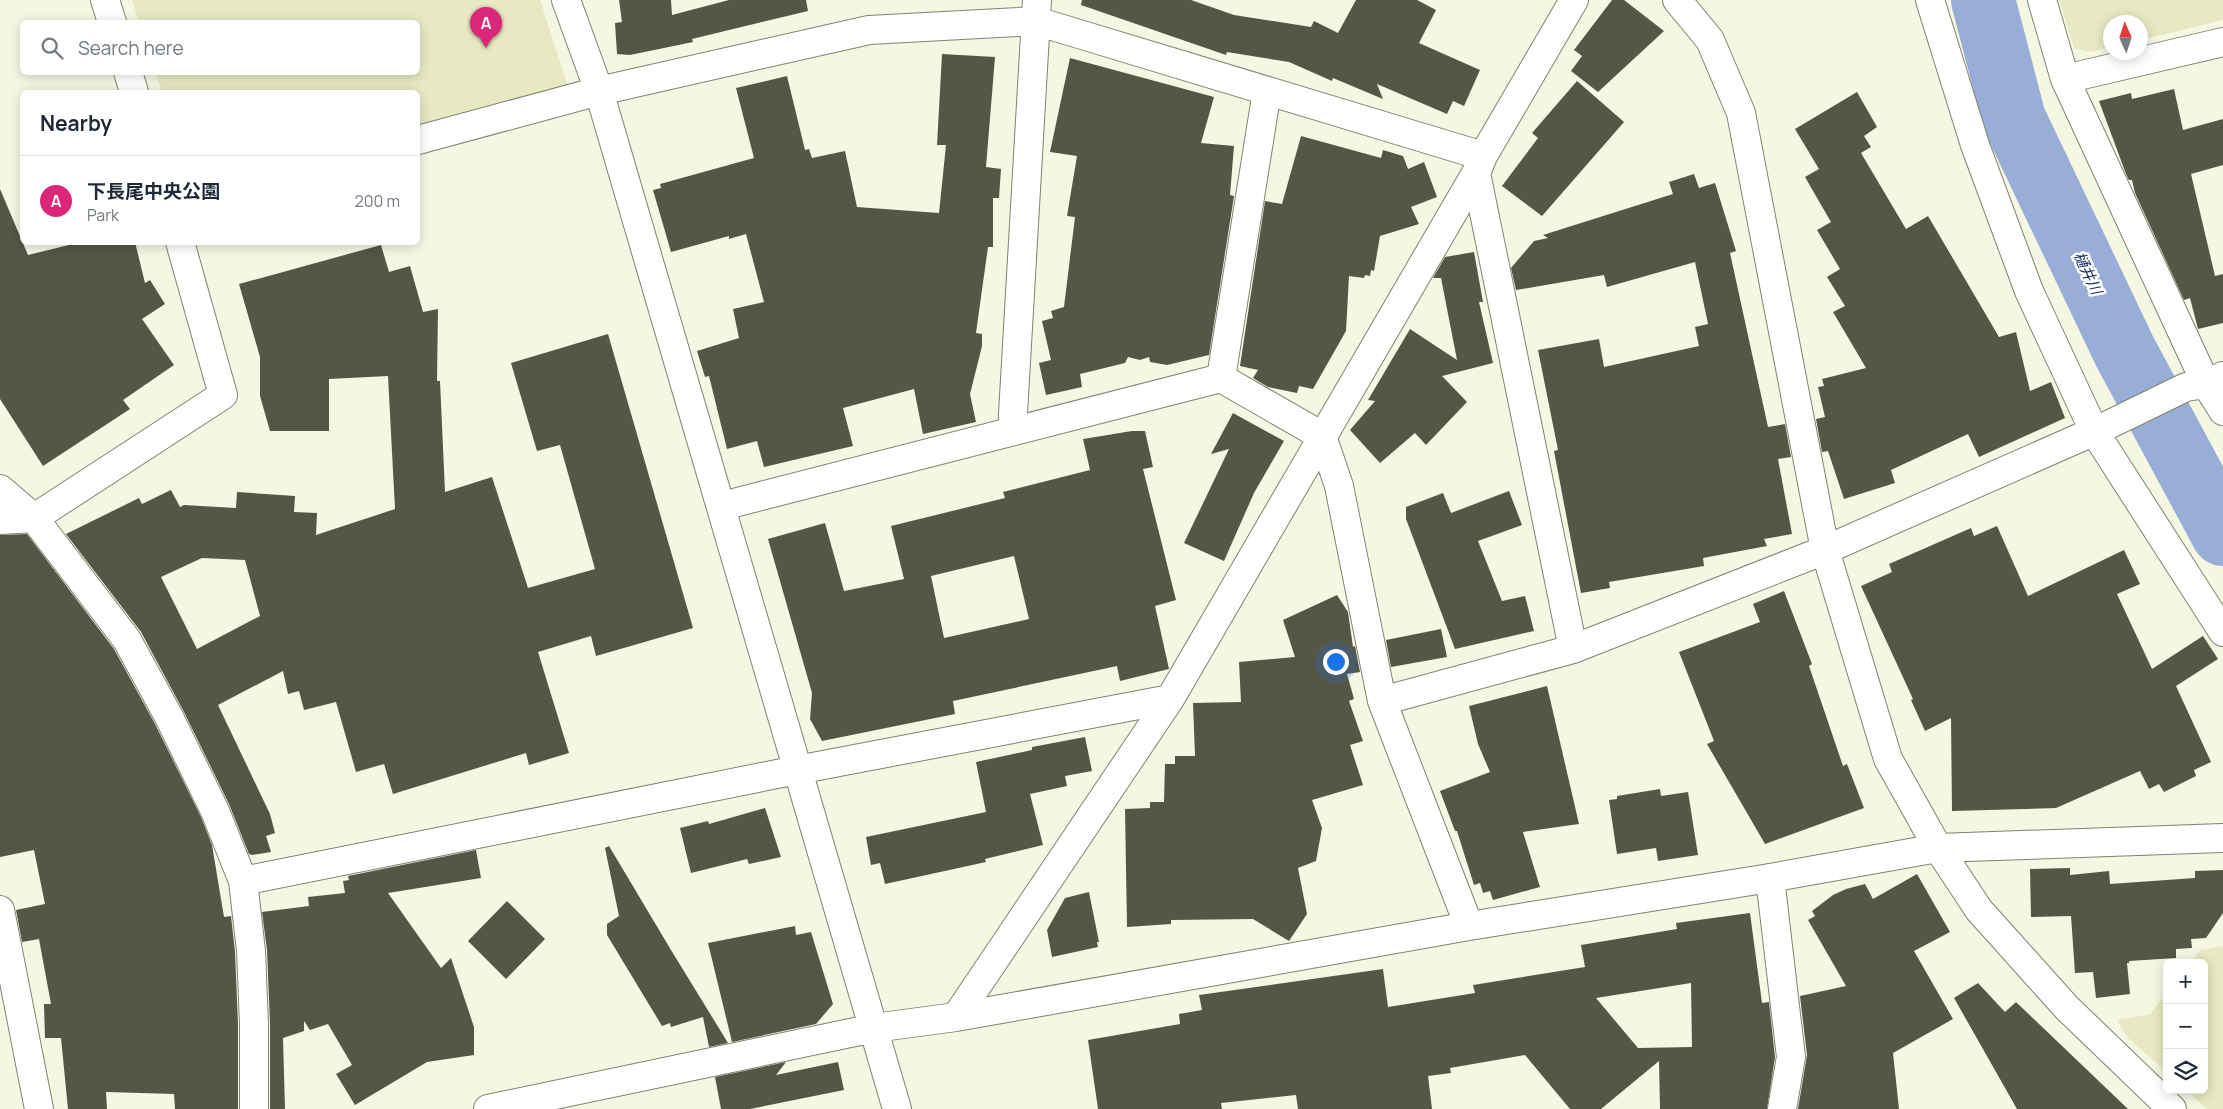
<!DOCTYPE html>
<html lang="en">
<head>
<meta charset="utf-8">
<style>
  body { margin:0; font-family:Manrope,"Noto Sans JP",sans-serif; background:#f2f2f3; color:#1f2937 }
  .controls { position:absolute; right:15px; bottom:15px; display:grid; overflow:hidden; border-radius:8px; box-shadow:0 2px 12px #0003 }
  .controls button { width:45px; height:45px; display:grid; place-items:center; padding:0; border:0; border-bottom:1px solid #e0e1e3; background:#fff; color:#1f2937; font:25px sans-serif }
  .compass { position:absolute; left:2103px; top:15px; width:45px; height:45px; border-radius:50%; background:#fff; box-shadow:0 2px 12px #0003; rotate:357deg }
  .you { position:absolute; left:1335px; top:661px; width:18px; height:18px; margin:-12px; border:4px solid #fff; border-radius:50%; background:#1a73e8; box-shadow:0 0 0 8px #1a73e833 }
  .badge { display:grid; place-items:center; width:32px; height:32px; border-radius:50%; background:#db2777; color:#fff; font-size:16px; font-weight:700 }
  .pin { position:absolute; translate:-50% -41px; filter:drop-shadow(0 1px 2px #0008) }
  .pin::after { content:''; position:absolute; top:26px; width:18px; height:15px; background:inherit; clip-path:polygon(0 0,100% 0,50% 100%) }
  .list { margin:0; padding:0; list-style:none }
  h2 { display:flex; justify-content:space-between; align-items:center; height:65px; margin:0; padding:0 20px; font-size:21px }
  h2 small { font-size:16px; font-weight:400; color:#747a83 }
  .list li { display:grid; grid-template-columns:32px 1fr auto; gap:15px; align-items:center; box-sizing:border-box; height:90px; padding:0 20px; border-top:1px solid #e0e1e3 }
  .list b { display:block; font-size:19px; white-space:nowrap }
  .list p { margin:0; font-size:16px; white-space:nowrap; color:#747a83 }
  .list em { font-size:16px; font-style:normal; color:#747a83 }
  .icon { flex:none; width:28px; height:28px; fill:none; stroke:currentColor; stroke-width:2; stroke-linecap:round; stroke-linejoin:round }
  .map { position:relative; flex:none; width:2223px; height:1109px; overflow:hidden }
  .search { position:absolute; background:#fff; box-shadow:0 2px 12px #0003; left:20px; top:20px; width:400px; height:55px; display:flex; align-items:center; gap:12px; box-sizing:border-box; padding:0 18px; border-radius:8px; color:#747a83; font-size:19px }
  .panel { position:absolute; background:#fff; box-shadow:0 2px 12px #0003; left:20px; top:90px; width:400px; height:155px; border-radius:8px }
  .map>svg:first-child { display:block }
  .green { fill:#e6e9c2 }
  .lines { fill:none; stroke-linecap:round; stroke-linejoin:round }
  .river { stroke:#98aed7; stroke-width:64 }
  .building { fill:#555646; fill-rule:evenodd }
  .minor-casing { stroke:#808270; stroke-width:30 }
  .minor { stroke:#fff; stroke-width:28 }
  .labels { text-anchor:middle; dominant-baseline:central; stroke-width:5; stroke-linejoin:round; paint-order:stroke }
  .water-label { font-size:15px; font-style:italic; fill:#142c5e; stroke:#fff }
</style>
</head>
<body>
<div class="map">
<svg width="2223" height="1109" viewBox="0 0 2223 1109">
  <rect width="100%" height="100%" fill="#f5f7e3"/>
  <!-- green -->
  <path class="green" d="M 132,0 L 540,0 L 568,86 L 418,125 L 418,92 L 162,92 L 155,73 L 418,72 L 418,22 L 139,22 Z
    M 2059,0 L 2223,0 L 2223,20 L 2141,40 L 2140,22 L 2110,22 L 2110,47 L 2090,52 L 2074,48 Z
    M 2223,946 L 2223,1109 L 2207,1109 L 2186,1090 L 2204,1090 L 2204,963 L 2190,963 L 2200,950 Z
    M 2167,992 L 2167,1073 L 2127,1037 L 2117,1020 L 2150,1014 Z"/>
  <g class="lines">
    <!-- river -->
    <path class="river" d="M 1983,0 L 2014,119 L 2125,352 L 2223,534"/>
  </g>
  <!-- building -->
  <path class="building" d="M 619,0 L 671,0 L 672,15 L 729,0 L 806,0 L 808,11 L 692,39 L 693,42 L 630,55 L 617,54 L 615,23 L 622,22 Z
    M 1082,0 L 1191,0 L 1234,15 L 1311,27 L 1314,21 L 1338,33 L 1356,0 L 1417,0 L 1436,10 L 1419,43 L 1480,70 L 1464,106 L 1453,101 L 1447,114 L 1377,84 L 1383,99 L 1333,78 L 1332,81 L 1289,62 L 1227,52 L 1226,55 L 1081,5 Z
    M 1612,0 L 1624,0 L 1664,31 L 1598,92 L 1571,71 L 1582,56 L 1574,50 Z
    M 942,54 L 995,57 L 986,167 L 1001,169 L 999,198 L 993,198 L 993,247 L 988,247 L 976,333 L 982,334 L 982,346 L 970,394 L 976,422 L 923,434 L 914,389 L 843,408 L 853,446 L 764,467 L 757,441 L 727,449 L 709,376 L 705,377 L 697,351 L 739,338 L 733,309 L 764,302 L 746,234 L 729,239 L 729,236 L 671,252 L 653,190 L 661,188 L 660,184 L 754,158 L 736,88 L 787,76 L 805,150 L 809,149 L 812,158 L 845,151 L 857,207 L 939,213 L 946,145 L 937,145 Z
    M 1070,58 L 1214,97 L 1201,143 L 1234,146 L 1230,195 L 1234,196 L 1209,355 L 1167,365 L 1150,362 L 1149,357 L 1140,360 L 1128,357 L 1125,363 L 1080,374 L 1082,387 L 1046,395 L 1039,363 L 1051,360 L 1042,321 L 1053,318 L 1051,311 L 1064,307 L 1075,217 L 1067,216 L 1077,156 L 1050,152 Z
    M 1577,81 L 1624,122 L 1542,216 L 1502,186 L 1538,138 L 1532,133 Z
    M 2174,89 L 2183,130 L 2223,119 L 2223,165 L 2191,174 L 2215,276 L 2223,274 L 2223,323 L 2198,329 L 2190,298 L 2184,300 L 2135,193 L 2132,180 L 2129,180 L 2126,174 L 2099,101 L 2131,93 L 2132,99 Z
    M 1857,92 L 1877,127 L 1864,136 L 1871,147 L 1861,153 L 1906,229 L 1928,216 L 1999,337 L 2016,332 L 2030,391 L 2051,382 L 2065,418 L 1979,457 L 1968,434 L 1891,470 L 1895,483 L 1844,499 L 1828,451 L 1822,452 L 1816,419 L 1825,417 L 1818,387 L 1824,386 L 1822,379 L 1866,368 L 1833,312 L 1845,306 L 1827,277 L 1840,269 L 1817,230 L 1831,222 L 1805,177 L 1819,169 L 1795,129 Z
    M 1301,136 L 1381,158 L 1383,150 L 1403,156 L 1408,169 L 1424,162 L 1437,197 L 1411,207 L 1419,224 L 1380,236 L 1374,271 L 1371,270 L 1370,276 L 1365,275 L 1364,278 L 1349,276 L 1346,331 L 1313,389 L 1299,386 L 1297,393 L 1268,387 L 1253,378 L 1258,370 L 1240,366 L 1265,201 L 1282,204 Z
    M 1694,174 L 1699,188 L 1715,183 L 1736,251 L 1730,253 L 1768,427 L 1785,424 L 1791,457 L 1778,459 L 1792,534 L 1764,539 L 1767,546 L 1703,558 L 1704,566 L 1609,582 L 1610,588 L 1581,593 L 1554,451 L 1558,450 L 1538,350 L 1599,339 L 1604,367 L 1699,346 L 1695,327 L 1708,324 L 1695,262 L 1607,287 L 1604,275 L 1516,290 L 1511,268 L 1534,241 L 1548,238 L 1543,235 L 1673,194 L 1669,182 Z
    M 0,189 L 28,255 L 81,242 L 135,242 L 145,283 L 150,280 L 165,304 L 142,319 L 174,365 L 123,400 L 130,409 L 43,466 L 0,399 Z
    M 381,245 L 389,272 L 410,266 L 423,312 L 438,309 L 437,381 L 440,381 L 445,492 L 492,477 L 528,588 L 595,569 L 560,445 L 537,451 L 511,363 L 608,334 L 693,628 L 596,656 L 591,636 L 538,652 L 569,753 L 529,765 L 526,753 L 393,794 L 384,764 L 356,772 L 336,702 L 304,710 L 299,691 L 288,694 L 283,671 L 218,705 L 270,814 L 275,833 L 266,836 L 271,852 L 252,855 L 249,854 L 229,804 L 183,710 L 141,632 L 66,534 L 139,498 L 142,504 L 171,490 L 180,507 L 184,505 L 236,508 L 237,492 L 295,496 L 294,512 L 317,513 L 316,535 L 395,509 L 388,376 L 329,379 L 329,431 L 270,431 L 260,396 L 260,357 L 239,284 ZM 202,558 L 245,560 L 260,616 L 197,649 L 161,577 Z
    M 1474,252 L 1483,302 L 1479,302 L 1493,363 L 1442,376 L 1467,402 L 1426,445 L 1415,433 L 1380,463 L 1350,430 L 1375,401 L 1368,400 L 1410,329 L 1457,360 L 1441,278 L 1433,278 L 1445,257 Z
    M 1233,413 L 1284,441 L 1254,493 L 1224,561 L 1184,543 L 1229,449 L 1211,454 Z
    M 1132,431 L 1145,431 L 1153,467 L 1143,469 L 1176,600 L 1155,606 L 1169,669 L 1120,681 L 1117,666 L 953,701 L 955,714 L 822,741 L 810,719 L 812,693 L 768,539 L 825,523 L 844,591 L 904,579 L 891,526 L 1005,498 L 1003,492 L 1090,470 L 1083,439 ZM 1014,556 L 1029,619 L 944,638 L 931,576 Z
    M 1509,491 L 1522,525 L 1478,541 L 1502,601 L 1525,596 L 1534,631 L 1455,649 L 1406,519 L 1406,507 L 1443,493 L 1451,513 Z
    M 1997,526 L 2028,596 L 2124,550 L 2140,584 L 2117,594 L 2152,669 L 2203,636 L 2218,659 L 2176,686 L 2211,762 L 2194,770 L 2196,776 L 2164,792 L 2159,784 L 2149,789 L 2140,771 L 2056,808 L 1952,811 L 1951,718 L 1925,731 L 1911,700 L 1913,699 L 1861,586 L 1892,572 L 1889,564 L 1971,528 L 1974,536 Z
    M 27,534 L 114,649 L 155,724 L 201,817 L 212,845 L 224,917 L 231,916 L 235,952 L 238,1024 L 238,1109 L 175,1109 L 174,1094 L 106,1092 L 107,1109 L 68,1109 L 61,1038 L 45,1038 L 44,1004 L 51,1004 L 39,939 L 22,942 L 16,910 L 45,904 L 34,850 L 0,857 L 0,535 Z
    M 1784,591 L 1812,664 L 1809,666 L 1843,766 L 1847,764 L 1864,808 L 1765,844 L 1707,744 L 1714,741 L 1679,652 L 1760,622 L 1753,604 Z
    M 1337,595 L 1348,612 L 1353,647 L 1355,646 L 1360,672 L 1347,674 L 1354,699 L 1349,701 L 1363,741 L 1350,745 L 1363,785 L 1312,800 L 1322,828 L 1316,861 L 1298,868 L 1307,914 L 1289,941 L 1253,919 L 1171,920 L 1171,924 L 1127,927 L 1125,809 L 1150,808 L 1150,802 L 1164,802 L 1165,764 L 1175,764 L 1175,756 L 1195,756 L 1193,703 L 1241,702 L 1239,662 L 1295,657 L 1283,620 Z
    M 1441,629 L 1447,657 L 1391,667 L 1386,640 Z
    M 1547,686 L 1579,824 L 1523,832 L 1540,887 L 1493,900 L 1490,891 L 1483,893 L 1480,883 L 1474,885 L 1457,831 L 1455,831 L 1440,791 L 1490,772 L 1478,744 L 1469,706 Z
    M 1085,737 L 1092,771 L 1065,776 L 1067,786 L 1030,794 L 1043,845 L 985,859 L 986,862 L 885,884 L 880,863 L 871,865 L 866,837 L 986,812 L 976,762 L 1032,750 L 1032,747 Z
    M 1660,789 L 1661,796 L 1688,792 L 1698,855 L 1658,861 L 1656,848 L 1617,854 L 1609,800 L 1617,799 L 1617,796 Z
    M 765,808 L 781,857 L 749,864 L 747,859 L 691,873 L 680,828 L 708,821 L 709,824 Z
    M 609,846 L 671,950 L 728,1043 L 709,1047 L 703,1017 L 671,1027 L 670,1023 L 662,1026 L 607,935 L 607,924 L 619,916 L 605,848 Z
    M 476,850 L 481,878 L 388,893 L 441,968 L 451,958 L 474,1027 L 474,1055 L 427,1062 L 355,1105 L 336,1074 L 352,1065 L 328,1024 L 310,1030 L 304,1021 L 304,1031 L 283,1038 L 285,1109 L 270,1109 L 270,1023 L 267,950 L 262,912 L 309,906 L 308,897 L 345,893 L 343,881 L 349,880 L 348,876 Z
    M 2070,868 L 2070,875 L 2109,871 L 2110,884 L 2195,878 L 2195,871 L 2223,870 L 2223,913 L 2206,938 L 2191,939 L 2192,948 L 2176,949 L 2176,958 L 2129,961 L 2129,963 L 2127,963 L 2130,994 L 2096,998 L 2093,972 L 2075,973 L 2071,916 L 2031,917 L 2030,869 Z
    M 1917,874 L 1950,932 L 1914,951 L 1953,1019 L 1893,1053 L 1899,1109 L 1798,1109 L 1807,1055 L 1800,996 L 1846,986 L 1808,920 L 1815,916 L 1812,911 L 1833,895 L 1846,889 L 1865,884 L 1873,899 Z
    M 1089,892 L 1099,942 L 1097,942 L 1098,947 L 1052,957 L 1047,930 L 1065,898 Z
    M 507,901 L 545,939 L 506,979 L 468,941 Z
    M 1750,913 L 1762,1003 L 1769,1002 L 1775,1057 L 1767,1109 L 1660,1109 L 1659,1061 L 1601,1109 L 1570,1109 L 1525,1055 L 1450,1068 L 1451,1073 L 1428,1076 L 1432,1109 L 1298,1109 L 1296,1095 L 1221,1103 L 1222,1109 L 1098,1109 L 1088,1040 L 1180,1024 L 1179,1014 L 1202,1010 L 1199,995 L 1383,969 L 1388,1007 L 1475,993 L 1473,985 L 1585,967 L 1581,945 L 1677,929 L 1676,923 ZM 1691,983 L 1692,1047 L 1638,1048 L 1596,998 Z
    M 795,926 L 796,935 L 811,932 L 833,1004 L 816,1024 L 732,1042 L 708,943 Z
    M 1978,983 L 2005,1012 L 2016,1002 L 2128,1109 L 2017,1109 L 1954,998 Z
    M 786,1062 L 776,1075 L 838,1062 L 844,1090 L 750,1109 L 721,1109 L 715,1077 Z"/>
  <g class="lines">
    <!-- minor casing -->
    <g class="minor-casing">
      <path id="minor" d="M 105,0 L 112,22
        M 566,0 L 599,91 L 897,1109
        M 1677,0 L 1710,40 L 1741,113 L 1825,550 L 1888,759 L 1938,848 L 1979,910 L 2067,1008 L 2172,1109
        M 1930,0 L 1975,145 L 2029,291 L 2094,431 L 2223,632
        M 2042,0 L 2065,79 L 2223,42
        M 128,72 L 134,92
        M 2065,79 L 2206,384 L 2223,411
        M 418,140 L 599,91 L 869,30 L 1036,21 L 1483,156
        M 1476,173 L 1573,649
        M 1221,378 L 1267,91
        M 1012,431 L 1037,0
        M 0,489 L 34,518 L 127,640 L 169,717 L 215,811 L 243,881 L 251,951 L 254,1024 L 254,1109
        M 722,506 L 1221,378 L 1322,436 L 1339,486 L 1382,701 L 1469,926
        M 0,520 L 34,518 L 223,395 L 180,242
        M 1382,701 L 1573,649 L 1825,550 L 2104,427 L 2186,387 L 2206,384 L 2223,376
        M 1770,878 L 1791,1057 L 1782,1109
        M 243,881 L 797,770 L 1170,699
        M 0,910 L 39,1109
        M 956,1017 L 1469,926 L 1770,878 L 1938,848 L 2223,838
        M 488,1109 L 874,1028 L 956,1017 L 1170,699 L 1476,173 L 1483,156 L 1574,0"/>
    </g>
    <!-- minor -->
    <use href="#minor" class="minor"/>
  </g>
  <g class="labels">
    <!-- water labels -->
    <g class="water-label">
      <text transform="translate(2088 273) rotate(65)">樋井川</text>
    </g>
  </g>
</svg>
<div class="controls">
<button>+</button>
<button>−</button>
<button><svg class="icon" aria-label="layers" viewBox="0 0 24 24"><path d="M12 4l9 5-9 5-9-5zM3 14l9 5 9-5"/></svg></button>
</div>
<svg class="compass" viewBox="-18 -18 36 36"><path d="M0-13l5 13h-10z" fill="#e53935"/><path d="M0 13l5-13h-10z" fill="#747a83"/></svg>
<div class="you"></div>
<div class="pin badge" style="left:486px;top:48px">A</div>
<div class="search"><svg class="icon" aria-label="search" viewBox="0 0 24 24"><circle cx="10" cy="10" r="6"/><path d="M15 15l6 6"/></svg>Search here</div>
<section class="panel">
<h2>Nearby<small></small></h2>
<ul class="list">
<li><span class="badge">A</span><div><b>下長尾中央公園</b><p>Park</p></div><em>200 m</em></li>
</ul>
</section>
</div>
</body>
</html>
